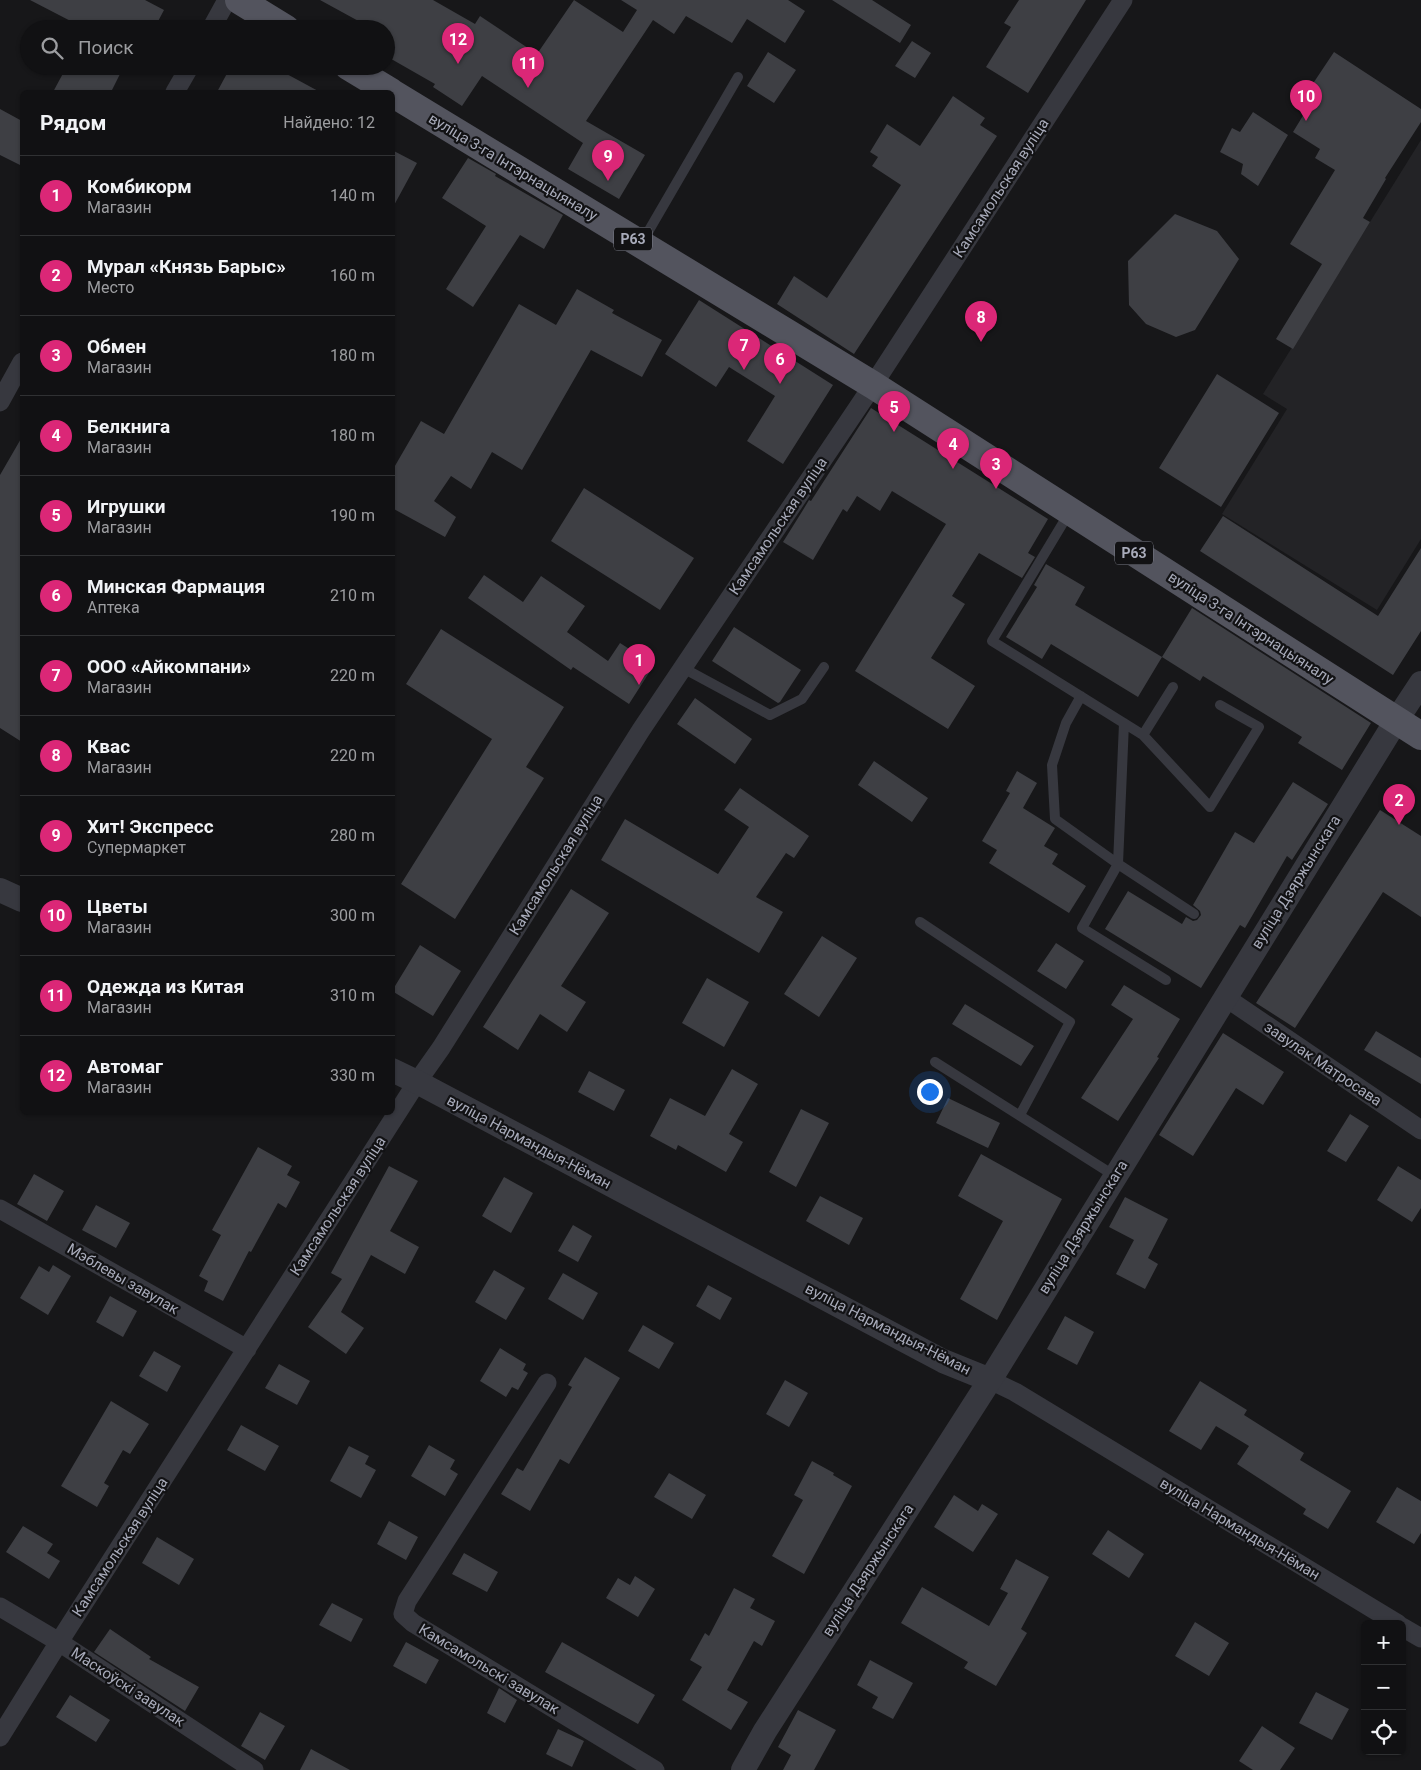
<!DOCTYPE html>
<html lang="ru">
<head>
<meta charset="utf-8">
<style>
  body { margin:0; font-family:Roboto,sans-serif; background:#1e1f21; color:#f1f3f6 }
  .controls { position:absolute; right:15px; bottom:15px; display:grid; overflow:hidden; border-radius:8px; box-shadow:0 1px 4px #0004 }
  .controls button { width:45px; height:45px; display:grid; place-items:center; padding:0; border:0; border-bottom:1px solid #303133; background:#111113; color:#f1f3f6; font:25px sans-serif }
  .you { position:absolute; left:929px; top:1091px; width:18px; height:18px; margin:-12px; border:4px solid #fff; border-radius:50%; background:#1a73e8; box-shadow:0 0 0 8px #1a73e833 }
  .badge { display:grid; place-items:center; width:32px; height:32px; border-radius:50%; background:#db2777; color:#fff; font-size:16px; font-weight:700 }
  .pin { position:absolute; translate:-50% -41px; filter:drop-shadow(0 1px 2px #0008) }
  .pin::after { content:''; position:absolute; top:26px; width:18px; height:15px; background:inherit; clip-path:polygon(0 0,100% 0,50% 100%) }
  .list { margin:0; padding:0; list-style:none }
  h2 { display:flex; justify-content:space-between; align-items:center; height:65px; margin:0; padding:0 20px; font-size:21px }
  h2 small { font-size:16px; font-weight:400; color:#9c9da0 }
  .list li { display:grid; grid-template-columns:32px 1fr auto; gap:15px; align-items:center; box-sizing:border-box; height:80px; padding:0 20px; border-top:1px solid #303133 }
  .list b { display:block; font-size:19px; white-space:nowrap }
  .list p { margin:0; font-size:16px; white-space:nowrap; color:#9c9da0 }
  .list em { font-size:16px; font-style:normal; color:#9c9da0 }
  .icon { flex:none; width:28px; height:28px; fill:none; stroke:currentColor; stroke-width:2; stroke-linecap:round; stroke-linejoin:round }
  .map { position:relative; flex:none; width:1421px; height:1770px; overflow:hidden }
  .search { position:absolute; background:#111113; box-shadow:0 1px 4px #0004; left:20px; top:20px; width:375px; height:55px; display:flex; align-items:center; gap:12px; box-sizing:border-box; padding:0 18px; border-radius:28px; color:#9c9da0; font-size:19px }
  .panel { position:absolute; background:#111113; box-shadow:0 1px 4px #0004; left:20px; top:90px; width:375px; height:1025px; border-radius:8px }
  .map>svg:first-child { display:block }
  .built { fill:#232326 }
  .building { fill:#3e3f44 }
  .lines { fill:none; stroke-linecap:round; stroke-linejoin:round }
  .service { stroke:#37383f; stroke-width:10 }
  .minor { stroke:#37383f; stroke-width:19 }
  .tertiary { stroke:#37383f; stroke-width:24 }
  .primary { stroke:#53545e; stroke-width:28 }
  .labels { text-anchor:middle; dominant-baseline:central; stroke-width:4.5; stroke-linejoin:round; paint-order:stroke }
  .shield { fill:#121214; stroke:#7b7d88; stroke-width:1 }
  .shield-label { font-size:14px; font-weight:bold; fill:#a8abba }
  .street-label { font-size:15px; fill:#a8abba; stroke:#121214 }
</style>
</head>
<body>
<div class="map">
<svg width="1421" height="1770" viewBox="0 0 1421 1770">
  <rect width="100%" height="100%" fill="#171719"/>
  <!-- built -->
  <path class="built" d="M 1421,140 L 1421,539 L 1377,610 L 1222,514 L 1287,409 L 1263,394 Z"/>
  <!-- building -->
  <path class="building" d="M 30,0 L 145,0 L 164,10 L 154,29 L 86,29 Z
    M 320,0 L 433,0 L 475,24 L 480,16 L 537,54 L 574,0 L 623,32 L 637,10 L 621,0 L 788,0 L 805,11 L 785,43 L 747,19 L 732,43 L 686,16 L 674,34 L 653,20 L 586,121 L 645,155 L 619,199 L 568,169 L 583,143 L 482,76 L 462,106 L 433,87 L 435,84 L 386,56 L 386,29 L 373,29 Z
    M 832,0 L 872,0 L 911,25 L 900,43 Z
    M 1019,0 L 1086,0 L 1028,93 L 986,67 L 1011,27 L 1004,23 Z
    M 912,41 L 931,53 L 915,78 L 895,66 Z
    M 768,52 L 796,70 L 774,103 L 747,86 Z
    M 1334,52 L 1421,109 L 1421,122 L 1385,178 L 1386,179 L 1363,218 L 1370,222 L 1293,349 L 1276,339 L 1322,264 L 1290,244 L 1335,170 L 1315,158 L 1320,149 L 1293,132 L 1315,96 L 1308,91 Z
    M 67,66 L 124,66 L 111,92 L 53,92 Z
    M 231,66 L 272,66 L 320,92 L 217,92 Z
    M 953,96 L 985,118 L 980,125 L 997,136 L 854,354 L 777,304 L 794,276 L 827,298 L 901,185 L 872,166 L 878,157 L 870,152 L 887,124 L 920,146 Z
    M 0,109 L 22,121 L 22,166 L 0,155 Z
    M 1253,112 L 1288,135 L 1258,186 L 1241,174 L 1243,164 L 1220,152 L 1232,128 L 1240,132 Z
    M 392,150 L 417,163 L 392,209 Z
    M 468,158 L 496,174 L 495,176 L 563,215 L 544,249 L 520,235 L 473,307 L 446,289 L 486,226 L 442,198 Z
    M 1175,214 L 1217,231 L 1239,259 L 1195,330 L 1176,337 L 1146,324 L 1129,305 L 1128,261 Z
    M 577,289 L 614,310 L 612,313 L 662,340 L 642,377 L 591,350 L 522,470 L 492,452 L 471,489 L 451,476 L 434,501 L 456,517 L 445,537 L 392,508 L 392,471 L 421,421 L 444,434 L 519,304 L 556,325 Z
    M 699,300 L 833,385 L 783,464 L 747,441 L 775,396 L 729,367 L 716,387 L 665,354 Z
    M 1217,374 L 1279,413 L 1221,507 L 1159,468 Z
    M 871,408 L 1048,519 L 1028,553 L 1035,557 L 1022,578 L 979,553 L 952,596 L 965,604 L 931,658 L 975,686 L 948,729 L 855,671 L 946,524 L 892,491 L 880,511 L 857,496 L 847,512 L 843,509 L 813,560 L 783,542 L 803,510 L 809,500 L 811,501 Z
    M 22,437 L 22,742 L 0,728 L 0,475 Z
    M 584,488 L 694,558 L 660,610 L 551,541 Z
    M 1223,516 L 1378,616 L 1421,548 L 1421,631 L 1393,675 L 1200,551 Z
    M 1046,564 L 1085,587 L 1075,605 L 1162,657 L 1138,697 L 1051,644 L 1042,659 L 1006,637 L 1037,587 L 1034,585 Z
    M 484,575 L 523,602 L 541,576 L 585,606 L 567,632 L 608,661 L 620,643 L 654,665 L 629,704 L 573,667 L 571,670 L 468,598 Z
    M 1192,608 L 1371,723 L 1342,770 L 1298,743 L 1302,737 L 1203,676 L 1200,681 L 1162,657 Z
    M 734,627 L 801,670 L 780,702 L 778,703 L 712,661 Z
    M 441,629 L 564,707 L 526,767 L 544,778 L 455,919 L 401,884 L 492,739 L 406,684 Z
    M 695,698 L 752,739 L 735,764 L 677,724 Z
    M 874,761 L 928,798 L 912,822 L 858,785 Z
    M 1017,771 L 1037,783 L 1023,808 L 1055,828 L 1044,846 L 1058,854 L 1052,864 L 1086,886 L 1069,913 L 989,863 L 997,850 L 982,841 L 1010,793 L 1006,791 Z
    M 1293,782 L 1328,804 L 1292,860 L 1287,856 L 1245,928 L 1240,925 L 1201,988 L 1105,929 L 1128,891 L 1182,924 L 1186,917 L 1193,921 L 1197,920 L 1201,915 L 1200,911 L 1193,905 L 1235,832 L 1254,843 Z
    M 740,788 L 809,836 L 794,858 L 786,853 L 756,897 L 783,912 L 759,953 L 601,860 L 625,819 L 718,874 L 749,827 L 724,810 Z
    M 1380,810 L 1421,836 L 1421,917 L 1383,892 L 1295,1028 L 1256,1003 Z
    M 571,889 L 609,913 L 561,986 L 586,1002 L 567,1032 L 540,1014 L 518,1050 L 483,1027 Z
    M 822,936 L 857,958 L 819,1017 L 784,994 Z
    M 1056,943 L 1084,961 L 1066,989 L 1037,971 Z
    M 420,945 L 461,971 L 433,1016 L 392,991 Z
    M 707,978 L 749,1002 L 724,1047 L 682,1023 Z
    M 1124,985 L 1180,1019 L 1157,1057 L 1159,1058 L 1118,1121 L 1081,1098 L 1133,1019 L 1111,1005 Z
    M 965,1004 L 1034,1046 L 1021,1066 L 952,1024 Z
    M 1376,1031 L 1421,1058 L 1421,1084 L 1364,1050 Z
    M 1223,1033 L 1284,1072 L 1263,1105 L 1236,1088 L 1193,1156 L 1159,1135 Z
    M 732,1069 L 758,1084 L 729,1134 L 743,1142 L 726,1172 L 678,1145 L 676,1150 L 650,1136 L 670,1098 L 705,1116 Z
    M 589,1071 L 625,1090 L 614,1111 L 578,1092 Z
    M 948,1098 L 1000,1123 L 988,1148 L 936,1123 Z
    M 801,1109 L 829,1123 L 796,1187 L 769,1172 Z
    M 1350,1114 L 1369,1126 L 1346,1162 L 1327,1151 Z
    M 258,1147 L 292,1166 L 287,1175 L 300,1182 L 286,1208 L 278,1203 L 251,1252 L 249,1251 L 223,1301 L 204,1291 L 208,1281 L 199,1276 L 221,1235 L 212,1230 Z
    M 981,1154 L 1062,1199 L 997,1320 L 960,1299 L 1003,1221 L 958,1196 Z
    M 389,1166 L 418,1181 L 390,1231 L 419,1247 L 405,1274 L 371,1255 L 341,1312 L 364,1328 L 346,1354 L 308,1327 L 342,1279 L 331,1273 Z
    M 1398,1166 L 1421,1180 L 1421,1208 L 1412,1222 L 1377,1200 Z
    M 34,1174 L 64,1191 L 47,1221 L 17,1204 Z
    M 504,1177 L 533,1193 L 511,1233 L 482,1216 Z
    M 820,1196 L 863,1218 L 849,1245 L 806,1221 Z
    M 1125,1197 L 1168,1219 L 1148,1258 L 1158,1264 L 1145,1289 L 1116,1274 L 1134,1240 L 1109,1227 Z
    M 96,1205 L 130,1223 L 116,1248 L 82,1230 Z
    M 573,1225 L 592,1236 L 578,1262 L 558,1251 Z
    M 53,1265 L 71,1276 L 48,1315 L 20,1298 L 39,1266 L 49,1272 Z
    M 494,1270 L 525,1288 L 506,1320 L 475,1302 Z
    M 563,1273 L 598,1293 L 583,1320 L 548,1299 Z
    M 708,1285 L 732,1298 L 720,1320 L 696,1306 Z
    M 110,1296 L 137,1311 L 123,1337 L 96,1322 Z
    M 1065,1316 L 1094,1332 L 1077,1365 L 1047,1349 Z
    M 643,1325 L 674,1343 L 659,1369 L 628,1351 Z
    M 500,1348 L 526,1364 L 523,1370 L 528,1373 L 518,1390 L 512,1387 L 506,1397 L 480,1381 Z
    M 154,1351 L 181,1366 L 167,1392 L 139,1376 Z
    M 585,1357 L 620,1378 L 569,1464 L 560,1459 L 530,1511 L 501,1494 L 517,1468 L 523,1471 L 572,1387 L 568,1385 Z
    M 279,1364 L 310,1381 L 297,1405 L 265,1388 Z
    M 785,1380 L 808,1393 L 789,1427 L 766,1414 Z
    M 1200,1381 L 1247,1410 L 1244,1415 L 1304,1453 L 1300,1460 L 1351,1491 L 1328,1529 L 1303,1514 L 1306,1509 L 1237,1464 L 1249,1446 L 1216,1426 L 1201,1450 L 1169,1431 Z
    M 111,1401 L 149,1424 L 130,1454 L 123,1450 L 104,1483 L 109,1486 L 97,1507 L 61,1486 Z
    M 241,1425 L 279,1446 L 265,1471 L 227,1450 Z
    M 429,1445 L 455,1460 L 450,1469 L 458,1474 L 445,1496 L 411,1476 Z
    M 349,1446 L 369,1456 L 365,1464 L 376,1470 L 361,1498 L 330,1481 Z
    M 812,1461 L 834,1473 L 833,1475 L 852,1486 L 804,1574 L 772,1556 L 803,1500 L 794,1495 Z
    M 669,1473 L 706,1495 L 692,1519 L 654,1497 Z
    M 1397,1487 L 1421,1501 L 1421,1533 L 1414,1544 L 1376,1522 Z
    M 954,1495 L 978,1511 L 982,1504 L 998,1514 L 973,1552 L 934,1527 Z
    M 389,1521 L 418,1537 L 406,1560 L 377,1544 Z
    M 23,1526 L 53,1544 L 47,1553 L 60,1561 L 49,1579 L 6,1552 Z
    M 1108,1530 L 1144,1554 L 1129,1578 L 1092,1554 Z
    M 157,1537 L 194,1559 L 179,1585 L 142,1563 Z
    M 464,1553 L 498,1572 L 487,1592 L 452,1574 Z
    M 1016,1559 L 1049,1577 L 1021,1629 L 1027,1633 L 996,1686 L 964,1668 L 968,1662 L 901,1623 L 922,1587 L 989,1626 L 1008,1593 L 1000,1589 Z
    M 635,1576 L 655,1589 L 638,1617 L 606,1598 L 618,1578 L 630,1585 Z
    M 734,1588 L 755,1599 L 750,1608 L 775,1621 L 762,1646 L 754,1641 L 727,1690 L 748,1702 L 731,1730 L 682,1700 L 702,1667 L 690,1660 L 705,1633 L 709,1636 Z
    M 332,1603 L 363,1619 L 351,1642 L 319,1625 Z
    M 1195,1622 L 1229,1643 L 1209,1676 L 1175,1656 Z
    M 110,1629 L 151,1657 L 149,1659 L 199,1687 L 185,1711 L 94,1652 Z
    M 406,1642 L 439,1660 L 426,1684 L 393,1666 Z
    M 562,1642 L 655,1695 L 638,1724 L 545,1672 Z
    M 870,1660 L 913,1683 L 893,1719 L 872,1708 L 878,1697 L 857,1685 Z
    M 499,1688 L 517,1700 L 505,1723 L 487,1713 Z
    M 1316,1692 L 1349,1709 L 1332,1740 L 1299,1723 Z
    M 70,1695 L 110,1720 L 96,1742 L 56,1717 Z
    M 798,1710 L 836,1730 L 814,1770 L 783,1770 L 791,1755 L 778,1747 Z
    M 260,1712 L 285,1726 L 265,1760 L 241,1746 Z
    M 1262,1726 L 1295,1748 L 1280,1770 L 1253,1770 L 1239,1761 Z
    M 558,1729 L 584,1741 L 572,1767 L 546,1754 Z
    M 311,1749 L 350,1770 L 300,1770 Z"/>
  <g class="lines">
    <!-- service -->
    <path class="service" d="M 641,244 L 738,77
      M 1069,513 L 992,641 L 1143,735 L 1173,687
      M 683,668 L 770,715 L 802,699 L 824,667
      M 1081,696 L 1066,723 L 1052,765 L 1055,819 L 1118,864 L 1082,928 L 1166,980
      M 1124,723 L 1118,864 L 1194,914
      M 1143,735 L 1210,807 L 1259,727 L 1220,705
      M 920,922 L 1070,1022 L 1020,1115
      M 935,1062 L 1115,1176"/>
    <!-- minor -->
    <path class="minor" d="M 211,29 L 227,0
      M 175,92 L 190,66
      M 0,402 L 22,362
      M 1225,997 L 1421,1130
      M 0,1209 L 247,1349
      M 990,1380 L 1015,1392 L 1398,1624
      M 547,1383 L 407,1601 L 403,1614 L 413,1623 L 655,1770
      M 0,1607 L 59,1642 L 254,1770
      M 1402,1627 L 1421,1638
      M 0,1737 L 59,1642 L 417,1082 L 441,1048 L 641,730 L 873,385 L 1123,0"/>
    <!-- tertiary -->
    <path class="tertiary" d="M 0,890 L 22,900
      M 392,1070 L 417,1082 L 943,1361 L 990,1380
      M 743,1770 L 765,1731 L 990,1380 L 1396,721 L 1421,683"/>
    <!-- primary -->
    <path class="primary" d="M 239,0 L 286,29
      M 348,66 L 391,92
      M 392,93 L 873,385 L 1421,736"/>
  </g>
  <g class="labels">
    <!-- shield labels -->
    <g class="shield">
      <rect x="614" y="227.5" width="38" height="23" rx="4"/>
      <rect x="1115" y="541.5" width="38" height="23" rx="4"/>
    </g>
    <g class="shield-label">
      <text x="633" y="239">Р63</text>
      <text x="1134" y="553">Р63</text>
    </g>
    <!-- street labels -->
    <g class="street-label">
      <text transform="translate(513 167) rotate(31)">вуліца 3-га Інтэрнацыяналу</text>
      <text transform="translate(1001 188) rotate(-57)">Камсамольская вуліца</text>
      <text transform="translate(778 526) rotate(-56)">Камсамольская вуліца</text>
      <text transform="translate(1251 628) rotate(33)">вуліца 3-га Інтэрнацыяналу</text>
      <text transform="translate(556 865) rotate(-58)">Камсамольская вуліца</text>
      <text transform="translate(1296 882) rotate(-58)">вуліца Дзяржынскага</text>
      <text transform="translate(1323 1064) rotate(34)">завулак Матросава</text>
      <text transform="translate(529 1142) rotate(28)">вуліца Нармандыя-Нёман</text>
      <text transform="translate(338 1206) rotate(-57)">Камсамольская вуліца</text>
      <text transform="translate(1083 1227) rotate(-58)">вуліца Дзяржынскага</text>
      <text transform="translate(123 1279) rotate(30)">Мэблевы завулак</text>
      <text transform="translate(888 1329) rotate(27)">вуліца Нармандыя-Нёман</text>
      <text transform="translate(1240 1529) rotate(31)">вуліца Нармандыя-Нёман</text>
      <text transform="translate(120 1547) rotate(-57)">Камсамольская вуліца</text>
      <text transform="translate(868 1570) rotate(-57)">вуліца Дзяржынскага</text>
      <text transform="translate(489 1669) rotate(31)">Камсамольскі завулак</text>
      <text transform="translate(128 1687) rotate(33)">Маскоўскі завулак</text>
    </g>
  </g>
</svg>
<div class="controls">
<button>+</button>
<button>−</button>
<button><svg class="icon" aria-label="locate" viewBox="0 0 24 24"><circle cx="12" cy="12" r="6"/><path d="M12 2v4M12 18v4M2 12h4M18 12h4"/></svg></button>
</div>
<div class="you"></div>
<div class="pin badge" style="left:639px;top:685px">1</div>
<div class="pin badge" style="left:1399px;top:825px">2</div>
<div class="pin badge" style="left:996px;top:489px">3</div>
<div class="pin badge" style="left:953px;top:469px">4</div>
<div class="pin badge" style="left:894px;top:432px">5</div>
<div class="pin badge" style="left:780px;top:384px">6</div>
<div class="pin badge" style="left:744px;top:370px">7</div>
<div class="pin badge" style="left:981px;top:342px">8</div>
<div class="pin badge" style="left:608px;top:181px">9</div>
<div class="pin badge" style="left:1306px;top:121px">10</div>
<div class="pin badge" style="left:528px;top:88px">11</div>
<div class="pin badge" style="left:458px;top:64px">12</div>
<div class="search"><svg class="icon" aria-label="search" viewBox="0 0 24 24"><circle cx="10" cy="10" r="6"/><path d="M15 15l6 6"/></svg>Поиск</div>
<section class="panel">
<h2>Рядом<small>Найдено: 12</small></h2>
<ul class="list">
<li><span class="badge">1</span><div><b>Комбикорм</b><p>Магазин</p></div><em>140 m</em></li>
<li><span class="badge">2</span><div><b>Мурал «Князь Барыс»</b><p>Место</p></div><em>160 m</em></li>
<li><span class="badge">3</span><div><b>Обмен</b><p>Магазин</p></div><em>180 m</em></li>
<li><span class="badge">4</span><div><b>Белкнига</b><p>Магазин</p></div><em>180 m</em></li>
<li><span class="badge">5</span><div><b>Игрушки</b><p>Магазин</p></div><em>190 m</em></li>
<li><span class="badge">6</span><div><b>Минская Фармация</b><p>Аптека</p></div><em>210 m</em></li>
<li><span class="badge">7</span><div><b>ООО «Айкомпани»</b><p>Магазин</p></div><em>220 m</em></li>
<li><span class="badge">8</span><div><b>Квас</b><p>Магазин</p></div><em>220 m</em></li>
<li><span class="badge">9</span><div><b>Хит! Экспресс</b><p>Супермаркет</p></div><em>280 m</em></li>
<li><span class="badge">10</span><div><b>Цветы</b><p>Магазин</p></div><em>300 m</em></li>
<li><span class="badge">11</span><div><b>Одежда из Китая</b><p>Магазин</p></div><em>310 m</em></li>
<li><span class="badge">12</span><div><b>Автомаг</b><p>Магазин</p></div><em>330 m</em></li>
</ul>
</section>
</div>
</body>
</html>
